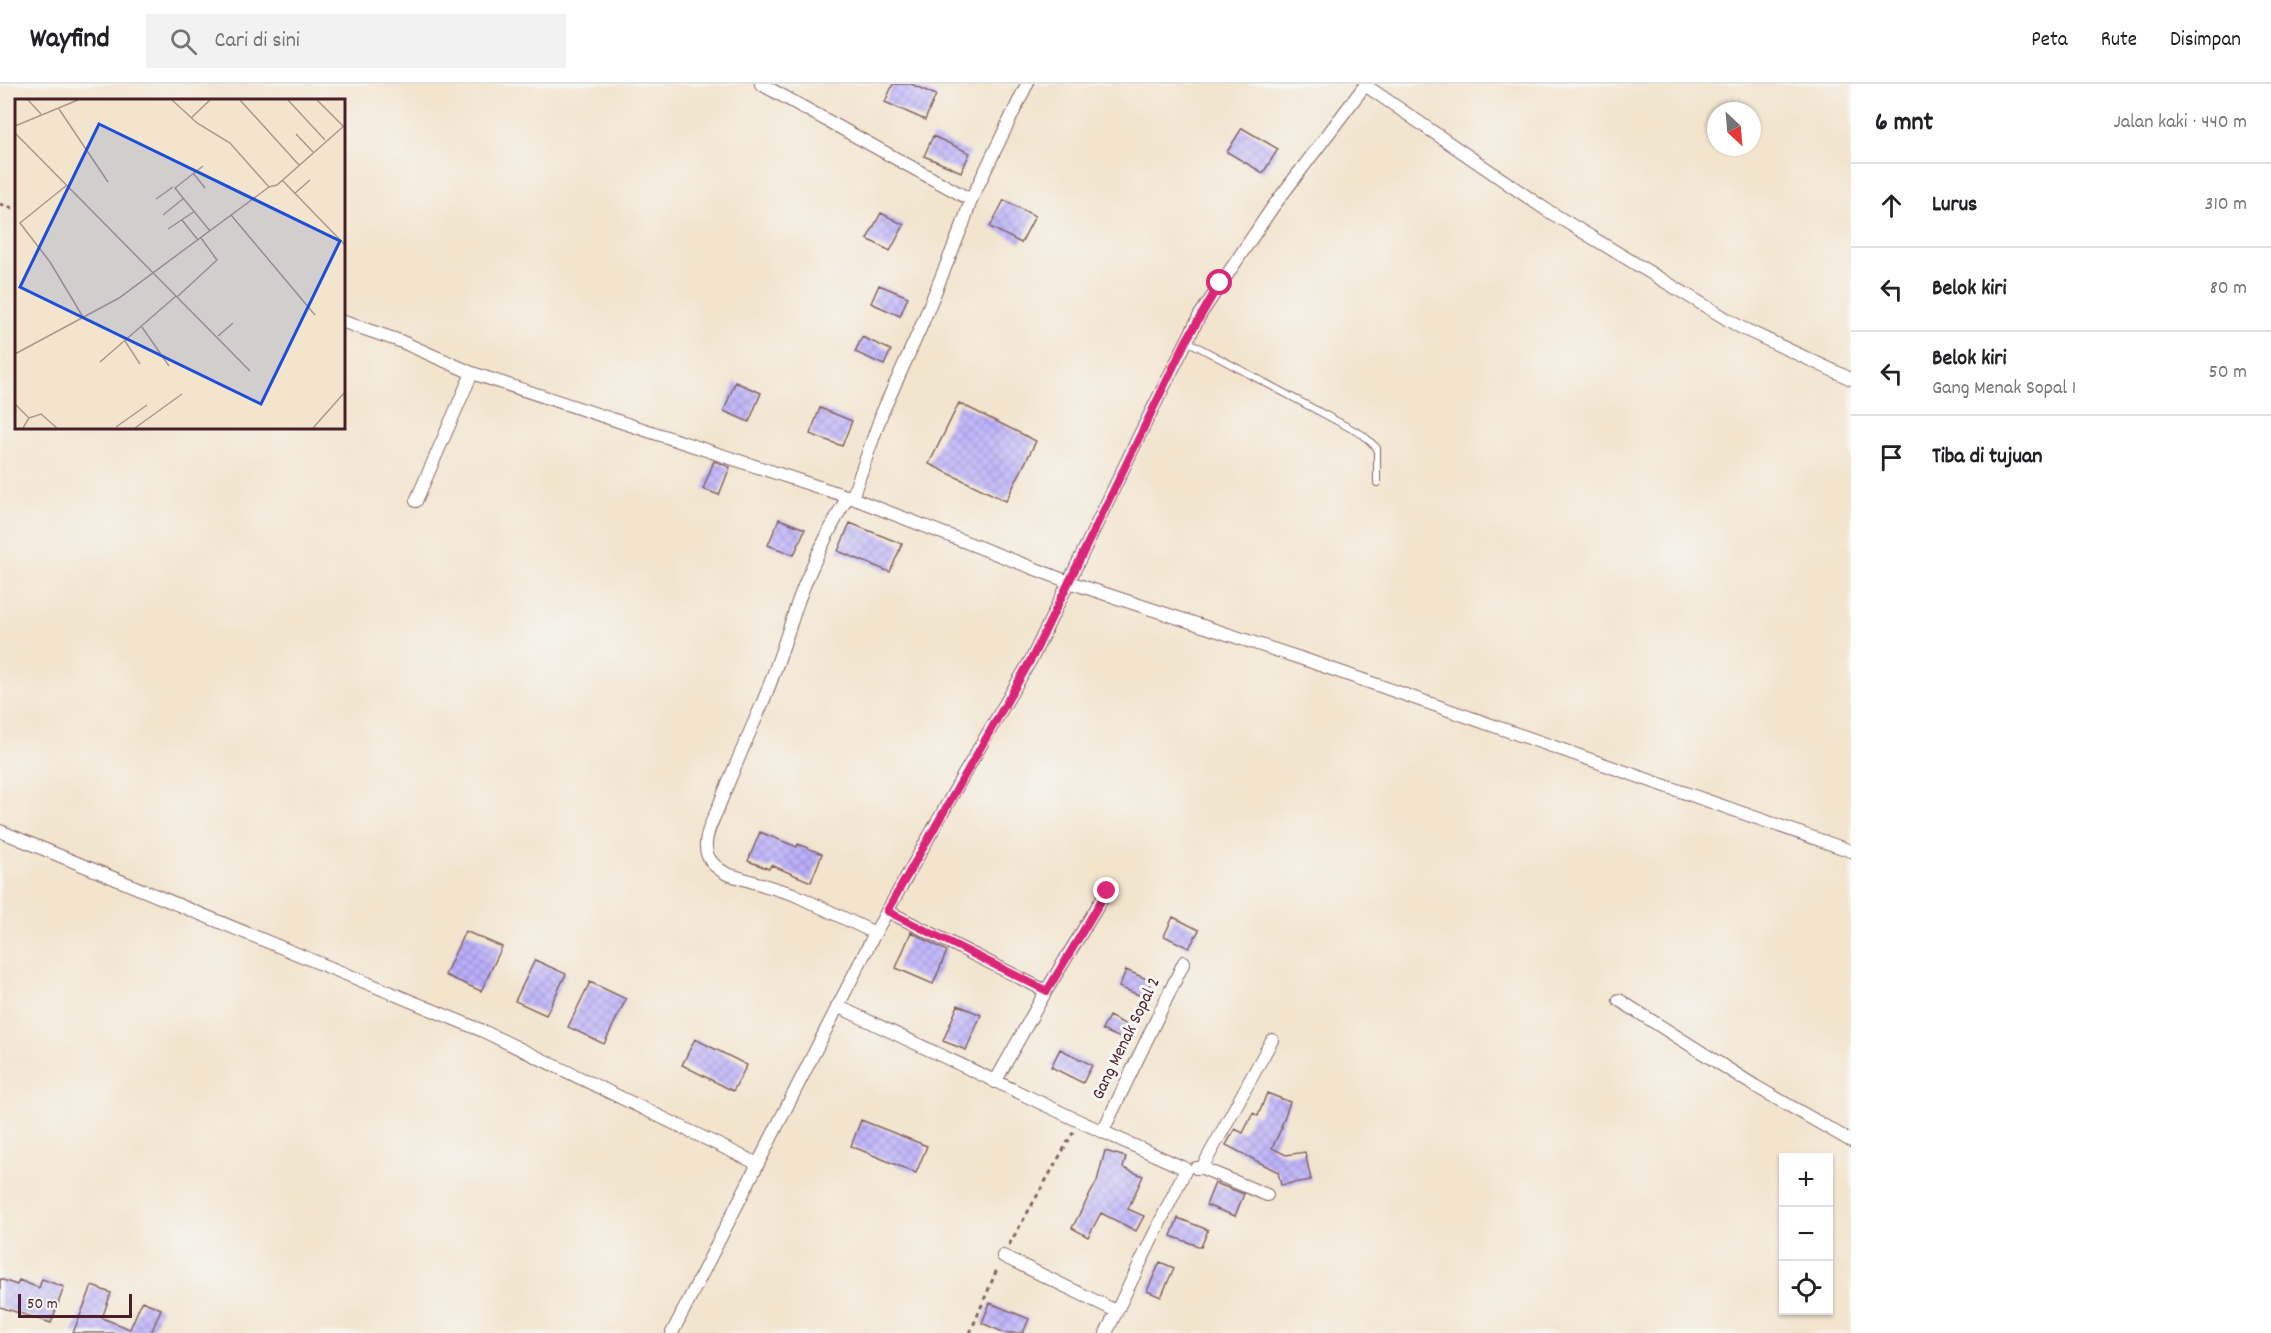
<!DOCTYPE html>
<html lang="id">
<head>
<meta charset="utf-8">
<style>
  body { margin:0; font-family:Dekko,sans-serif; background:#f2f2f2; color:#202124 }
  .controls { position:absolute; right:18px; bottom:18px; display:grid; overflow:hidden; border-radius:0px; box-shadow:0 2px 4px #0004 }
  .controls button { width:54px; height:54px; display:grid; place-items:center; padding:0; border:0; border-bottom:2px solid #e0e0e0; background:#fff; color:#202124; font:30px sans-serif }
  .compass { position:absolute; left:1707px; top:18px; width:54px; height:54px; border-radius:50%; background:#fff; box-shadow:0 2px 4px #0004; rotate:154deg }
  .scale { position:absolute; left:18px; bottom:15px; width:114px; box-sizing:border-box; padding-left:6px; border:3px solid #4a1f2b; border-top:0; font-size:16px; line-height:21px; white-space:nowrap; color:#4a1f2b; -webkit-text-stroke:4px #f6f6f2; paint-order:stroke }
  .stop { position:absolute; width:18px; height:18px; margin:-14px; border:4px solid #db2777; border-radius:50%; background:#fff }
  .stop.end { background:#db2777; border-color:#fff; box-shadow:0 2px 6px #0008 }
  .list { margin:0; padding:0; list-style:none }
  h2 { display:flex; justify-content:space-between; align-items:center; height:78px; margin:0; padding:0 24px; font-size:26px }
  h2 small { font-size:20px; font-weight:400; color:#757577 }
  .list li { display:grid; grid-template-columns:39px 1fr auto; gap:18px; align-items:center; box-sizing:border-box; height:84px; padding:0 24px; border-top:2px solid #e0e0e0 }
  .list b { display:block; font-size:22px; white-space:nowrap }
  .list p { margin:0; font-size:20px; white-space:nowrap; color:#757577 }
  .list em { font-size:20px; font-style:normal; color:#757577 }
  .icon { flex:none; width:33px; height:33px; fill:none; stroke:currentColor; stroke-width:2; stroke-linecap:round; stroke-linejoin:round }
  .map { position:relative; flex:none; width:1851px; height:1249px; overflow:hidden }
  header { display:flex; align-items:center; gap:36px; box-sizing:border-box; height:84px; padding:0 30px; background:#fff; border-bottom:2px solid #e0e0e0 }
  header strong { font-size:28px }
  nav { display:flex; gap:33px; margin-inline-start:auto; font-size:21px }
  .search { width:420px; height:54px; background:#f2f2f2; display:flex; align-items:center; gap:15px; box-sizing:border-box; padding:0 21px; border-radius:0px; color:#757577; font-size:22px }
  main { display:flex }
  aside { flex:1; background:#fff }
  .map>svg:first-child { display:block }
  .building { fill:url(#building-cross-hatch) }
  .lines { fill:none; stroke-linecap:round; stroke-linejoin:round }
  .lane-casing { stroke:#856464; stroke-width:8 }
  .street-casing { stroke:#856464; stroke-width:14 }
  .path { stroke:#856464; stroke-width:3; stroke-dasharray:4.5 4.5; stroke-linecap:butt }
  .lane { stroke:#fff; stroke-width:6 }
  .street { stroke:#fff; stroke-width:12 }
  .route { stroke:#db2777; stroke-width:8 }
  .labels { text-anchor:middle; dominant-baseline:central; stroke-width:6; stroke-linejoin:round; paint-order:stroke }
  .street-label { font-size:18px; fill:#4a1f2b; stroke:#f6f6f2 }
  .inset-road { fill:none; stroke:#af958c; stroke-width:1.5 }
  .view { fill:#1d4ed8; fill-opacity:0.15; stroke:#1d4ed8; stroke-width:3 }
  .inset-edge { fill:none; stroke:#4a1f2b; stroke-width:3 }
</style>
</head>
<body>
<header>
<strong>Wayfind</strong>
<div class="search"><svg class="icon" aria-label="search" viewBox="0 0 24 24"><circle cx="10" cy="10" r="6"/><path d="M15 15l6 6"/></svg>Cari di sini</div>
<nav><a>Peta</a><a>Rute</a><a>Disimpan</a></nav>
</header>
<main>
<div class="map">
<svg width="1851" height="1249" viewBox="0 0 1851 1249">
  <defs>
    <pattern id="building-cross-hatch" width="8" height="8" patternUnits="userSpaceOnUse" patternTransform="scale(1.5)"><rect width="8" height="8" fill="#bbb0fc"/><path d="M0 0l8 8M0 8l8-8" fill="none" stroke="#9a8fcc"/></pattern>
  </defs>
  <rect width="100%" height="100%" fill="#f6f6f2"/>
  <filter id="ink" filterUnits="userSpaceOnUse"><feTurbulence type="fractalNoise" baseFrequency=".0167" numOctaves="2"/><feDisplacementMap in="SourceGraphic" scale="12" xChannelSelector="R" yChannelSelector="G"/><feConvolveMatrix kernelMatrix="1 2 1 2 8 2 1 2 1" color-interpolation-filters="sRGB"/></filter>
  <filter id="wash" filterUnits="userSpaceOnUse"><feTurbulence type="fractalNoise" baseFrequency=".008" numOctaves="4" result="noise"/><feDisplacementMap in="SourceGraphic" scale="24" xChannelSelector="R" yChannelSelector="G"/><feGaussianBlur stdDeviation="1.35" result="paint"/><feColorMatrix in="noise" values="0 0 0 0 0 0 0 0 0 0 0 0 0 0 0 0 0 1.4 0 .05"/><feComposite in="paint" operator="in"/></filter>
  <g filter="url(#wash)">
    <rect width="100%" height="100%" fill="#f2e4cd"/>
    <g id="blocks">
      <!-- building -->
      <path class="building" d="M 893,0 L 911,0 L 936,11 L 925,36 L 885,18 Z
        M 1242,44 L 1278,65 L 1263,89 L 1227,68 Z
        M 933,52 L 970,69 L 961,88 L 924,72 Z
        M 1004,116 L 1035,132 L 1021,159 L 990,143 Z
        M 881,129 L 904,141 L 890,167 L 867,155 Z
        M 879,201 L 908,213 L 900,232 L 871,219 Z
        M 862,253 L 891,266 L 884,281 L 855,268 Z
        M 735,298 L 761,309 L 749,338 L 724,327 Z
        M 959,319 L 1036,357 L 1006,417 L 929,380 Z
        M 820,324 L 852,337 L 842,362 L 810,350 Z
        M 714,377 L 730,383 L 719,411 L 703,405 Z
        M 779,435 L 805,445 L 794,471 L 768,461 Z
        M 850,439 L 902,460 L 890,488 L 838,467 Z
        M 760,748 L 797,763 L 798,760 L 822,770 L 811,798 L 771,781 L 769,785 L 748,777 Z
        M 1173,833 L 1199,846 L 1189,864 L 1164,852 Z
        M 465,847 L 502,863 L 481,907 L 445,891 Z
        M 911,848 L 947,867 L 933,900 L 896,884 Z
        M 535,876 L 566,890 L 546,931 L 515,917 Z
        M 1126,886 L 1151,897 L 1144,913 L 1119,903 Z
        M 590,898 L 626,915 L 604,960 L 568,943 Z
        M 958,921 L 981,931 L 966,966 L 943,957 Z
        M 1109,932 L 1131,943 L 1125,956 L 1102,946 Z
        M 695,955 L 747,981 L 733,1007 L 682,981 Z
        M 1060,965 L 1092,981 L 1083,999 L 1051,983 Z
        M 1267,1009 L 1290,1018 L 1281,1043 L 1282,1043 L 1272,1064 L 1286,1071 L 1305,1068 L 1311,1096 L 1281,1101 L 1278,1088 L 1226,1061 L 1235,1045 L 1243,1049 L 1253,1029 L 1258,1032 Z
        M 861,1036 L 927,1062 L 916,1089 L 851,1062 Z
        M 1105,1067 L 1126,1073 L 1123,1084 L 1143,1092 L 1128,1125 L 1144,1132 L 1136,1147 L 1101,1129 L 1088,1153 L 1072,1144 L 1097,1097 Z
        M 1215,1099 L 1244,1110 L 1235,1132 L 1206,1121 Z
        M 1178,1134 L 1208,1146 L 1201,1163 L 1171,1152 Z
        M 1160,1178 L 1174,1184 L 1161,1213 L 1147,1207 Z
        M 0,1195 L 17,1201 L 19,1196 L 39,1204 L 42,1195 L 64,1203 L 51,1239 L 0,1223 Z
        M 92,1202 L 111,1209 L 102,1234 L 130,1245 L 142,1217 L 161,1225 L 151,1249 L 73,1249 Z
        M 990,1219 L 1029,1235 L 1023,1249 L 1005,1249 L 982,1239 Z"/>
    </g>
  </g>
  <g filter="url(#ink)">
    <use href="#blocks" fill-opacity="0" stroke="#856464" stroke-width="1.5"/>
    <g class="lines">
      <!-- lane casing -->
      <g class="lane-casing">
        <path id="lane" d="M 1187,257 L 1363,351 L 1377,364 L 1377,399"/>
      </g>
      <!-- street casing -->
      <g class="street-casing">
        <path id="street" d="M 761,0 L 971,116
          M 1365,1 L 1545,125 L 1740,243 L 1851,295
          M 344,238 L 400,257 L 472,289 L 852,414 L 1069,498 L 1306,576 L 1851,767
          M 848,412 C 829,446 812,480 799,515 C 786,553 775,591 759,627 C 745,659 731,691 718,724 C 713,736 705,750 706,763 C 706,776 716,784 727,790 L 793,810 L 875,849
          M 852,414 L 882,329 L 920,245 L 963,140 L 971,116 L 1027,0
          M 416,417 L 472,289
          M 0,747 L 483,947 L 758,1080
          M 887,827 L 1046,907
          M 1619,916 L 1755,1002 L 1851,1057
          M 837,922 L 1079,1037 L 1186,1085 L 1106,1249
          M 995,998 L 1046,907 L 1107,807
          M 1103,1047 L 1184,878
          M 1196,1084 L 1202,1084 L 1267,1111
          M 1202,1084 L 1272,956
          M 1003,1172 L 1116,1227
          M 672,1249 L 875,849 L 963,692 L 1033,572 L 1141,348 L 1200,231 L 1272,124 L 1366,0"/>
      </g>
      <!-- path -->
      <path class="path" d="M 0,120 L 16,125
        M 1009,1161 L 1074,1047
        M 970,1249 L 998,1183"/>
      <!-- lane -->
      <use href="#lane" class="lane"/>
      <!-- street -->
      <use href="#street" class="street"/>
    </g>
  </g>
  <g class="lines" filter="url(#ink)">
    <!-- route -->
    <path class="route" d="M 1107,807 L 1047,907 L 887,827 L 1033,572 L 1186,257 L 1220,199"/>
  </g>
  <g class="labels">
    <!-- street labels -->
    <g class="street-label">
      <text transform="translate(1127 955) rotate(-64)">Gang Menak Sopal 2</text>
    </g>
  </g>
  <!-- overview -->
  <g transform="translate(15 15)">
    <rect width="330" height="330" fill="#f2e4cd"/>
    <path class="inset-road" d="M 13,1 L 26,15M 157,1 L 182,24 L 215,44 L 254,88 L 262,86 L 330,26M 225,1 L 284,66M 273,1 L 310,41M 302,1 L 328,27M 44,10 L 93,83M 176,19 L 195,1M 0,27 L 63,1M 0,34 L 235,272M 281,35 L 298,53M 188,67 L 160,89 L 195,132M 178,74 L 190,89M 267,81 L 330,146M 52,86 L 5,124 L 35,163 L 68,218M 279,95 L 295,81M 141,100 L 158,88M 148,116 L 169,99M 216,116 L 300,216M 167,121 L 183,141M 153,130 L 180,112M 162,198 L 202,161 L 186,139M 127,228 L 154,267M 203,237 L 218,224M 110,242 L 125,265M 0,255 L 104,199 L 254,88M 85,263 L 161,197M 0,305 L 14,319 L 8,329M 14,319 L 26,315 L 42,329M 101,328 L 132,306M 120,329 L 167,295M 298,329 L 330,293"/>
    <path class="view" d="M 84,25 L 325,142 L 246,305 L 5,188 Z"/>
    <rect width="330" height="330" class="inset-edge"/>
  </g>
</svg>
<div class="controls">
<button>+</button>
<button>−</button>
<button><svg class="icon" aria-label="locate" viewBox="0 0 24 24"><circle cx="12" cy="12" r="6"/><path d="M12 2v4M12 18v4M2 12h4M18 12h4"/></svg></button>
</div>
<svg class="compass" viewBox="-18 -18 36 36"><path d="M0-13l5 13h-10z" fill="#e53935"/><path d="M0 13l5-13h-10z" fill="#757577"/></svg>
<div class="scale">50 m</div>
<div class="stop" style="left:1220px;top:199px"></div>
<div class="stop end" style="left:1107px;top:807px"></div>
</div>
<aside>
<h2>6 mnt<small>Jalan kaki · 440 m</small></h2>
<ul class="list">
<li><svg class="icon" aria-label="ahead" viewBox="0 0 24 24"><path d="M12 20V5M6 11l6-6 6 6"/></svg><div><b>Lurus</b></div><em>310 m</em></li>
<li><svg class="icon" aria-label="left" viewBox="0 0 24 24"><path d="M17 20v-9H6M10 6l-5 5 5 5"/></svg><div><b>Belok kiri</b></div><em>80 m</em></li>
<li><svg class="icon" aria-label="left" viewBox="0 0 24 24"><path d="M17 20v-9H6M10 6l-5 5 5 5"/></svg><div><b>Belok kiri</b><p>Gang Menak Sopal 1</p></div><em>50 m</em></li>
<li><svg class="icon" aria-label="arrive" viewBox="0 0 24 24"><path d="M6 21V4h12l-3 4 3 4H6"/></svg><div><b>Tiba di tujuan</b></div></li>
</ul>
</aside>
</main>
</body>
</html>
